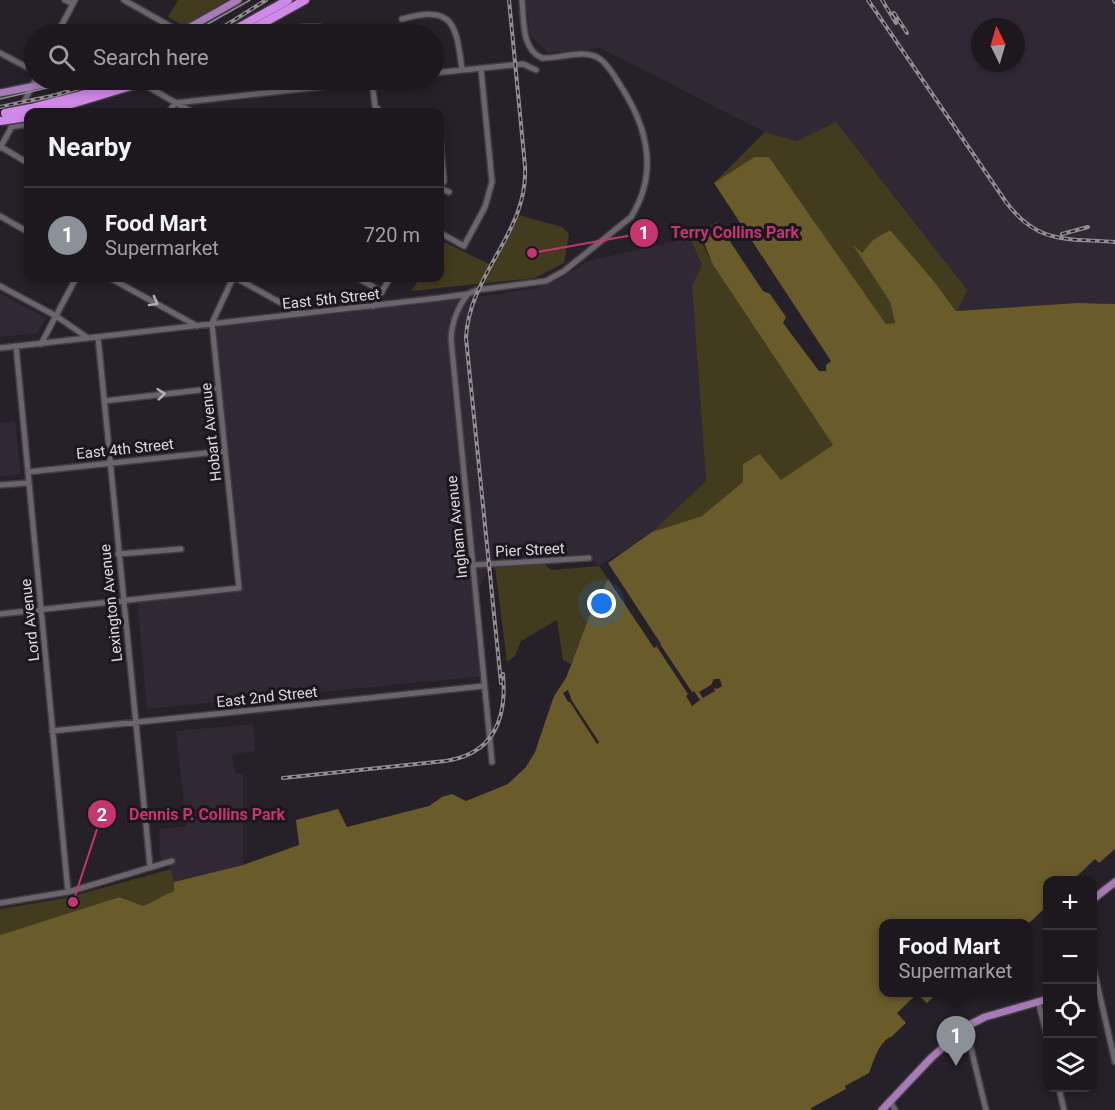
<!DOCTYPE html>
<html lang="en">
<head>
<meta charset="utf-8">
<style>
  body { margin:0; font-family:Roboto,sans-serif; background:#29252b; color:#f1f3f6 }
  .controls { position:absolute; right:18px; bottom:18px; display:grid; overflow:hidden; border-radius:12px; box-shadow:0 3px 9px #0003 }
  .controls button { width:54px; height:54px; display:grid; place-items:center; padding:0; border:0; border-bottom:2px solid #3a373c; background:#1c181e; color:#f1f3f6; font:30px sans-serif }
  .compass { position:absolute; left:971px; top:18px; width:54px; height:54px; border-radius:50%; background:#1c181e; box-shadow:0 3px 9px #0003; rotate:355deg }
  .you { position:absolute; left:602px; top:604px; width:21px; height:21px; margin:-15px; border:4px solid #fff; border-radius:50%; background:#1a73e8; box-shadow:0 0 0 9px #1a73e833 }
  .badge { display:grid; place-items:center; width:39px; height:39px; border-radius:50%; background:#8c9099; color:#fff; font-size:20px; font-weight:700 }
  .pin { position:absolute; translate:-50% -50px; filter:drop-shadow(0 2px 3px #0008) }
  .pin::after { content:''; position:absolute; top:32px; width:21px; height:18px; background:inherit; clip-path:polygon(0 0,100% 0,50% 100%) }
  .popup { position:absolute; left:879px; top:919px; width:153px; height:78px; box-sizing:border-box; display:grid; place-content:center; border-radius:12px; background:#1c181e; filter:drop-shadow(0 2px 4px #0005); font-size:20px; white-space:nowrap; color:#a0a0a4 }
  .popup b { font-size:22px; color:#f1f3f6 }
  .popup::after { content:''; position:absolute; left:50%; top:100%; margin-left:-12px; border:12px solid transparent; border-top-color:#1c181e }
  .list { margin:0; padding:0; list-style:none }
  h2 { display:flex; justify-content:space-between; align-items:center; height:78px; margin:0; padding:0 24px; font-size:26px }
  h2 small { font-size:20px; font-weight:400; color:#a0a0a4 }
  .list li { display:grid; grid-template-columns:39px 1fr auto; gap:18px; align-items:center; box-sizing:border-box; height:96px; padding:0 24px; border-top:2px solid #3a373c }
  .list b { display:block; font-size:22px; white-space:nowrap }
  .list p { margin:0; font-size:20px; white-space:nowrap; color:#a0a0a4 }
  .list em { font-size:20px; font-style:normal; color:#a0a0a4 }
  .icon { flex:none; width:33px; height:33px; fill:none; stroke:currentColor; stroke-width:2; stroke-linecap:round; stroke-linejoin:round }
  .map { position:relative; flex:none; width:1115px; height:1110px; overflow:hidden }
  .search { position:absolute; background:#1c181e; box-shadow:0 3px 9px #0003; left:24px; top:24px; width:420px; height:66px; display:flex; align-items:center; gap:15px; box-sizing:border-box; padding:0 21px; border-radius:33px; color:#a0a0a4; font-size:22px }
  .panel { position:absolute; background:#1c181e; box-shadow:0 3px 9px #0003; left:24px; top:108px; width:420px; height:174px; border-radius:12px }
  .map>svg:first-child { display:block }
  .built { fill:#312835; fill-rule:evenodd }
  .green { fill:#433b1e }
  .water { fill:#695b2a }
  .pier { fill:#262028 }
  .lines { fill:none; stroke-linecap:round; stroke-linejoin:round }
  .minor-casing { stroke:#403c42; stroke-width:8 }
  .major-casing { stroke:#403c42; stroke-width:10 }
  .highway-casing { stroke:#403c42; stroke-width:11 }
  .minor { stroke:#6b646d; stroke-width:5 }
  .major { stroke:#a87ab7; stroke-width:7 }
  .highway { stroke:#d089e8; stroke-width:8 }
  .tram { stroke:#928d93; stroke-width:1.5 }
  .rail-casing { stroke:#928d93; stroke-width:4 }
  .rail { stroke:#1c171e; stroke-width:1.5; stroke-dasharray:4.5; stroke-linecap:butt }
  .highway-bridge-casing { stroke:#403c42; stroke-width:11; stroke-linecap:butt }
  .highway-bridge { stroke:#d089e8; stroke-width:8 }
  .oneway { stroke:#b5b0b6 }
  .labels { text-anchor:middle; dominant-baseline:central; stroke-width:6; stroke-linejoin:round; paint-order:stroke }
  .street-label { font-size:15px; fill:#ddd9de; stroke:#1c171e }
  .leader { fill:none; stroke:#c6356f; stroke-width:2 }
  .callout-dot { fill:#c6356f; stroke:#1c171e; stroke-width:2 }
  .mark-label { font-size:18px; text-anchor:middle; font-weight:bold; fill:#fff }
  .callout-label { font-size:16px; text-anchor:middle; font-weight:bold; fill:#c6356f; stroke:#1c171e; stroke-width:6; stroke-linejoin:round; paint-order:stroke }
</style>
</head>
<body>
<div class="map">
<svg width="1115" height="1110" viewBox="0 0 1115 1110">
  <rect width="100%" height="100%" fill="#262028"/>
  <!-- built -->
  <path class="built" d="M 526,0 L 1115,0 L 1115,304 L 1077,303 L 956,311 L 836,122 L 797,141 L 765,132 L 600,48 L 548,53 L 530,35 ZM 980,27 L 1016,27 L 1016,63 L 980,63 Z
    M 690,238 L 702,265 L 692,287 L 706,481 L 656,530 L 599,566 L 588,555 L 495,558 L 477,592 L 485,676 L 147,709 L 137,600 L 240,588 L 213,323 L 386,308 L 472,298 L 536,288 L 562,278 L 588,261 Z
    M 0,293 L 46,318 L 37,333 L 0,337 Z
    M 15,421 L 21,474 L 0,477 L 0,422 Z
    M 253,724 L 255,751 L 232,755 L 236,774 L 243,774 L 243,865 L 174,882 L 171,869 L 160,857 L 159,829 L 186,826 L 176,731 Z"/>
  <!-- green -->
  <path class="green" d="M 178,0 L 227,0 L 184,26 L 168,17 Z
    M 836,122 L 967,290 L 957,311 L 937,285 L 889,231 L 873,240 L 862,254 L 855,248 L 890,302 L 895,323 L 886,324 L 769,157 L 754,157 L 714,183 L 765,132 L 797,141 Z
    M 519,215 L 562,227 L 569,234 L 564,263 L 535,278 L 411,291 L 420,278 L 440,278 L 440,249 L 444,242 L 491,265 Z
    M 698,234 L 713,265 L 834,445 L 781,481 L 760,454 L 744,482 L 702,516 L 652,532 L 706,481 L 692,286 L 702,265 L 690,238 Z
    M 545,564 L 550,569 L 553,570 L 599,566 L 608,579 L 589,617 L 571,664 L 563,660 L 557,620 L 521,641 L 515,656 L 507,662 L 495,567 Z
    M 171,869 L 174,882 L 174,891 C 162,895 154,902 142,906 L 118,897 L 0,935 L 0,909 L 66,898 Z"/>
  <!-- water -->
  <path class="water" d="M 754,157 L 769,157 L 886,324 L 895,323 L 890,302 L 853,245 L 862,253 L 873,240 L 890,230 L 937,285 L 956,311 L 1077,303 L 1115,304 L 1115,849 L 1099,863 L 1095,859 L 1073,880 L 1048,880 L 1047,906 L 1028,924 L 884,924 L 884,992 L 937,993 L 927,1003 L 917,994 L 897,1013 L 906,1023 L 890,1038 L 889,1037 C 877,1047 874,1060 869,1073 L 845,1086 L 846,1089 L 811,1108 L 812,1110 L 0,1110 L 0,935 L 119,897 L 143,906 C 154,902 162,895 174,891 L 174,882 L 243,865 L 299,845 L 296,820 L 338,809 L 347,827 L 429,806 L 442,797 L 452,794 L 466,801 L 508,784 L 526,767 L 535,752 L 554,696 L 566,678 L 589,617 L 608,579 L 654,648 L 661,644 L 608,563 L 652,532 L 702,516 L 743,482 L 743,464 L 760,454 L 781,480 L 833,445 L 713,265 L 700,233 L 717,222 L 763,291 L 770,294 L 786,317 L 783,323 L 819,371 L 826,371 L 826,365 L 831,361 L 714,183 Z"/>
  <!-- pier -->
  <path class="pier" d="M 660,644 L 692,692 L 694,691 L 700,700 L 692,706 L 686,696 L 688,694 L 657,647 Z
    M 714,679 L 720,679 L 722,686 L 717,689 L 714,688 L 715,691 L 703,698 L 699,692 L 711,685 Z
    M 568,690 L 572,701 L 599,742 L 597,744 L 570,702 L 568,702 L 563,693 Z"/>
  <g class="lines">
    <!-- minor casing -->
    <g class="minor-casing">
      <path id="minor" d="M 65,0 L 73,4
        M 124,0 L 182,33
        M 402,19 C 453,5 456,23 462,69
        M 57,34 L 75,0
        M 282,34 C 293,27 307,26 319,27
        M 0,53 L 34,71
        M 434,73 L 523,64 L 536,70
        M 136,80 L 192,112
        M 282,80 L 283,91
        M 372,81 L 375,106 L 381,112
        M 20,110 L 35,80
        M 169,112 L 175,103 L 383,80
        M 11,127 L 28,124
        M 440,137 L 444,181 L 440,188 L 449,192
        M 1,147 L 28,163
        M 0,148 L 16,119
        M 0,216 L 28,232
        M 440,238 L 442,234 L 464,246 L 485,207 L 492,182 L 481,69
        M 110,278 L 197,326
        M 236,278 L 299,313
        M 358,278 L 382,292
        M 0,286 L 56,316 L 88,338
        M 468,294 C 457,308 452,321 451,339 L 492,762
        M 373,306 L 390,278
        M 98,337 L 150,866
        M 41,344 L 76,278
        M 16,346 L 68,892
        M 0,348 L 439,298 L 468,294 L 477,290 L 546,281 L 564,271 L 631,217 C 658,174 648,129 622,88 C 616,79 610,66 600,59 C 584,48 560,59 542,58 C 521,49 524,19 522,0
        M 104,401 L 218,388
        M 28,472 L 225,451
        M 0,485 L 28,483
        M 118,554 L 181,549
        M 473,565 L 589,558
        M 0,614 L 239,588 L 212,323 L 233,278
        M 52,731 L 484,686
        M 0,903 L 68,892 L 172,861
        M 1092,951 L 1093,966 L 1115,1062
        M 1038,1001 L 1048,1040
        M 964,1028 L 968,1036 L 986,1110
        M 1059,1088 L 1064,1110
        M 890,1101 L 895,1110"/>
    </g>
    <!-- major casing -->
    <g class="major-casing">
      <path id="major" d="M 178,34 L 238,0
        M 0,93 L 64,80
        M 1092,900 L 1115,882
        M 882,1110 L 931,1058 L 967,1026 L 985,1017 L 1048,999"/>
    </g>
    <!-- highway casing -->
    <g class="highway-casing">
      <path id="highway" d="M 227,34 L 288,0
        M 244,34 L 305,0
        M 31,108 L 81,95 L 125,80
        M 45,112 L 131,86"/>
    </g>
    <!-- minor -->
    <use href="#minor" class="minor"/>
    <!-- major -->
    <use href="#major" class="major"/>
    <!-- highway -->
    <use href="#highway" class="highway"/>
    <!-- tram -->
    <path class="tram" d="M 190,34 L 250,0
      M 0,99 L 81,80"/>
    <!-- rail casing -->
    <g class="rail-casing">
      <path id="rail" d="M 868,0 L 1006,202 C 1038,245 1067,238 1115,242
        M 882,0 L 896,23
        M 1114,0 L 1115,2
        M 894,13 L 907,33
        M 212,34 L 266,0
        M 0,107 L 56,95 L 106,80
        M 1062,234 L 1088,227
        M 501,683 L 466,338 C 469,273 529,232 525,166 L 509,0
        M 283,778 L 445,761 C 494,754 507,718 503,674"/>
    </g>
    <!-- rail -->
    <use href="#rail" class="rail"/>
    <!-- highway-bridge casing -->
    <g class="highway-bridge-casing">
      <path id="highway-bridge" d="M 131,86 L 147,80
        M 5,113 L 31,108
        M 0,121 L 27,117"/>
    </g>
    <!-- highway-bridge -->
    <use href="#highway-bridge" class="highway-bridge"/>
  </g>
  <!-- one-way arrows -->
  <defs><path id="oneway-chevron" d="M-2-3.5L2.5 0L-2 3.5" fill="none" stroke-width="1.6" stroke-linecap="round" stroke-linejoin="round" transform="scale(1.5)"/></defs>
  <g class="oneway">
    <use href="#oneway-chevron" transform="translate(154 302) rotate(29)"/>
    <use href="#oneway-chevron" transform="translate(161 394) rotate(-6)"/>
  </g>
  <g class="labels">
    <!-- street labels -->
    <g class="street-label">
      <text transform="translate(331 299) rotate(-6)">East 5th Street</text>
      <text transform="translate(211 432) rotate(-96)">Hobart Avenue</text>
      <text transform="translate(125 449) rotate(-6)">East 4th Street</text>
      <text transform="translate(457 527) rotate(-96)">Ingham Avenue</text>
      <text transform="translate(530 550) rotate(-3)">Pier Street</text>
      <text transform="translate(111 603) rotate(-96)">Lexington Avenue</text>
      <text transform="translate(30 620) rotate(-96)">Lord Avenue</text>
      <text transform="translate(267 697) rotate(-6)">East 2nd Street</text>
    </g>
  </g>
  <!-- callouts -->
  <path class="leader" d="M532 253L644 233M73 902L102 814"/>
  <g class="callout-dot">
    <circle cx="532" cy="253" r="6"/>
    <circle cx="73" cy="902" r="6"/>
    <circle cx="644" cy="233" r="15"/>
    <circle cx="102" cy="814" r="15"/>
  </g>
  <g class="mark-label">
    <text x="644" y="239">1</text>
    <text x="102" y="821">2</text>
  </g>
  <g class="callout-label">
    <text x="735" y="238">Terry Collins Park</text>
    <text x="207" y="820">Dennis P. Collins Park</text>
  </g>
</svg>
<div class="controls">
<button>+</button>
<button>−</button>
<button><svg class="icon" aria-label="locate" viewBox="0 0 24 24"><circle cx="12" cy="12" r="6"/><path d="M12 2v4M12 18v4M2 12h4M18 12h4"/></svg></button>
<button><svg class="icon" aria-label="layers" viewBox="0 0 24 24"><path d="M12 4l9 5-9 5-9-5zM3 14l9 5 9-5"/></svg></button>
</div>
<svg class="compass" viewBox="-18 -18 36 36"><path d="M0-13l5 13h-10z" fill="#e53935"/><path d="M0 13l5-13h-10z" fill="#a0a0a4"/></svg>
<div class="you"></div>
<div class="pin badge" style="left:956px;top:1066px">1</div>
<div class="popup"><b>Food Mart</b>Supermarket</div>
<div class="search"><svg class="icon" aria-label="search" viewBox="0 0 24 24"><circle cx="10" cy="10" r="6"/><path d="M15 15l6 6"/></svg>Search here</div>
<section class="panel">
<h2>Nearby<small></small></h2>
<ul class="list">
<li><span class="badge">1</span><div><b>Food Mart</b><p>Supermarket</p></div><em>720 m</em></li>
</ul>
</section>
</div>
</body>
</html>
